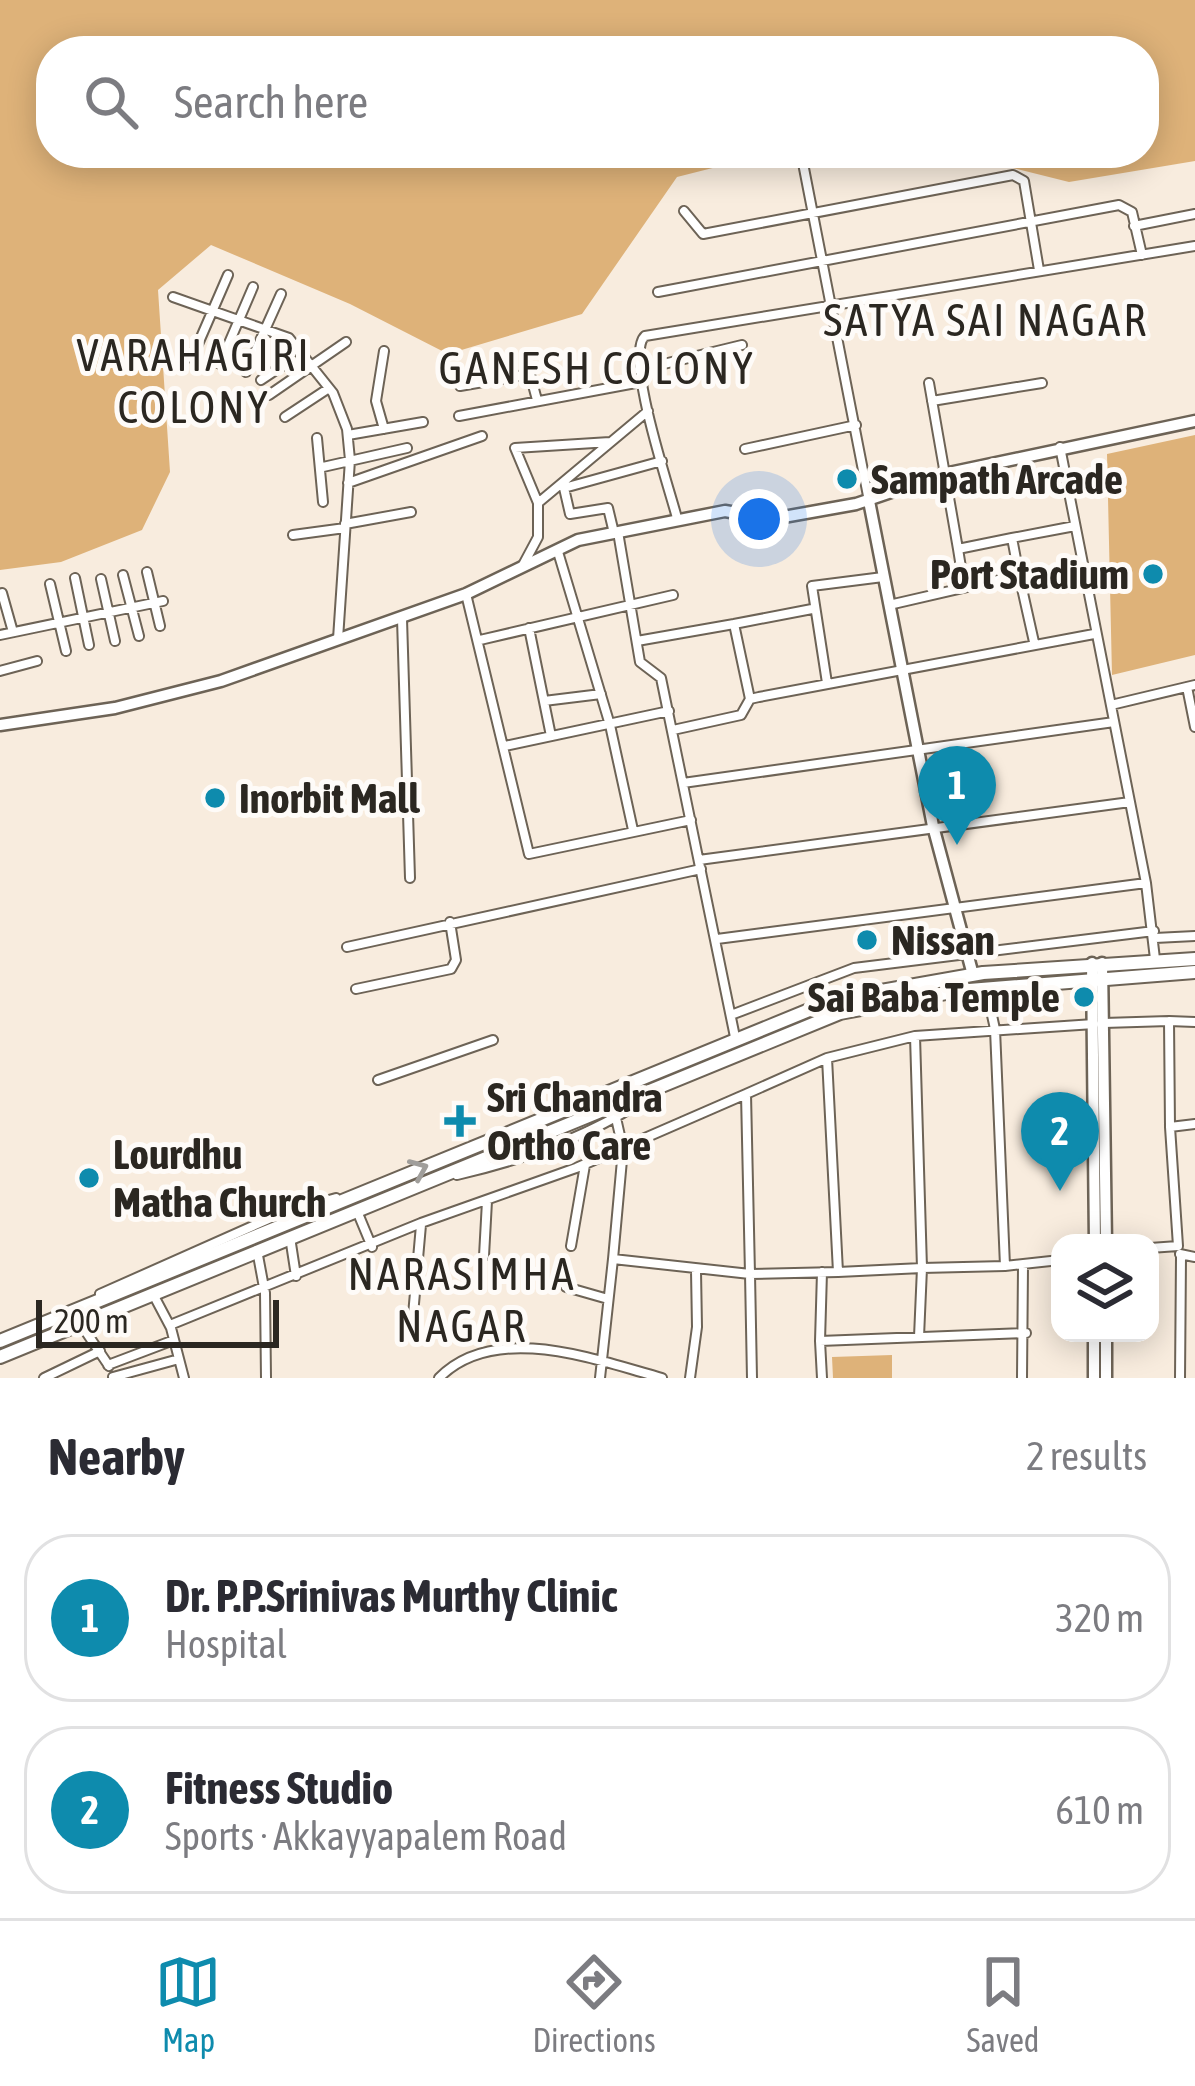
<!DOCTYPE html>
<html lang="en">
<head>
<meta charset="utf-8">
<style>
  body { margin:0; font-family:"Asap Condensed",sans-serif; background:#f7f7f7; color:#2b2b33 }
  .controls { position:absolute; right:36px; bottom:36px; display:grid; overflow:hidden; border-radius:24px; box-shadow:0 6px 30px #0003 }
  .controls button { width:108px; height:108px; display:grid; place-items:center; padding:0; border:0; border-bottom:3px solid #e1e1e2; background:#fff; color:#2b2b33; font:60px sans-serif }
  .scale { position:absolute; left:36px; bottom:30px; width:243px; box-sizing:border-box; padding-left:12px; border:6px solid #2b2721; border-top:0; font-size:33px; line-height:42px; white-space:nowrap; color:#2b2721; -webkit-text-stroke:9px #fefbf8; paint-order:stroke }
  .you { position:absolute; left:759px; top:519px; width:42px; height:42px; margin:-30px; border:9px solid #fff; border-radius:50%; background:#1a73e8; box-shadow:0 0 0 18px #1a73e833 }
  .badge { display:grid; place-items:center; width:78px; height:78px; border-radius:50%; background:#0e8bad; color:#fff; font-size:39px; font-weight:700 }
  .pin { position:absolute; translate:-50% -99px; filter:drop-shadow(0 3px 6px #0008) }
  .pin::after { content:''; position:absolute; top:63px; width:42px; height:36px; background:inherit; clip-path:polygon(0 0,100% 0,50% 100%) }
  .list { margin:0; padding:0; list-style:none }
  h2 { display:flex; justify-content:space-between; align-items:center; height:156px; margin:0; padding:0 48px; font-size:51px }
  h2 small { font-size:39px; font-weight:400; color:#7c7c81 }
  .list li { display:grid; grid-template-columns:78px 1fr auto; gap:36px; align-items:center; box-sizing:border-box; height:168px; margin:0 24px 24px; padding:0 24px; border:3px solid #e1e1e2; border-radius:48px }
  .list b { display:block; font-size:45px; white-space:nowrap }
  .list p { margin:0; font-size:39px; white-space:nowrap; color:#7c7c81 }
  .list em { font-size:39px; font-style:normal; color:#7c7c81 }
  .icon { flex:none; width:66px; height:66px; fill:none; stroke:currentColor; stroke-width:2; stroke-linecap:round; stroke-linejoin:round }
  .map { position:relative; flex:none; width:1195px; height:1378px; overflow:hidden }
  .search { position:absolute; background:#fff; box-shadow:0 6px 30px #0003; left:36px; right:36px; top:36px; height:132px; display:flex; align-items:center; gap:30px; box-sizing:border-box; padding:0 42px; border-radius:48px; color:#7c7c81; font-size:45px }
  .sheet { height:540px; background:#fff }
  nav { display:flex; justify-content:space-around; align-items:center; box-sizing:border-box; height:168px; border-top:3px solid #e1e1e2; background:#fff; font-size:33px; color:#7c7c81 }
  nav a { display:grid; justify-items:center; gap:6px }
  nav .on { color:#0e8bad }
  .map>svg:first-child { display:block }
  .green { fill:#deb279 }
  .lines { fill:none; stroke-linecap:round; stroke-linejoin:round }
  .street-casing { stroke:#6d6356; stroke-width:12 }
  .secondary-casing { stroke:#6d6356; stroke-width:15 }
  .primary-casing { stroke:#6d6356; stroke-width:16 }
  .street { stroke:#fff; stroke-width:8 }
  .secondary { stroke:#fff; stroke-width:10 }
  .primary { stroke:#fff; stroke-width:12 }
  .oneway { stroke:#a09e9b }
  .poi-dot { fill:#0e8bad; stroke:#fefbf8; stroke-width:4.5 }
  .labels { text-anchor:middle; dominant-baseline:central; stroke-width:10; stroke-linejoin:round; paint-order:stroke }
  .poi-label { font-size:42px; font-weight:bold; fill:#2b2721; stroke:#fefbf8; text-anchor:start }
  .neighbourhood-label { font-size:45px; letter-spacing:3px; fill:#2b2721; stroke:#fefbf8 }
</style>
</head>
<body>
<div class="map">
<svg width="1195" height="1378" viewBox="0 0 1195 1378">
  <rect width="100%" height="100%" fill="#f8ecde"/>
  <!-- green -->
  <path class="green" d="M 0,0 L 1195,0 L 1195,161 L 1069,182 L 952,153 L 1144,153 L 1144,51 L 51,51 L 51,153 L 772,153 L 677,177 L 582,314 L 448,354 L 350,304 L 211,245 L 158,290 L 170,472 L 142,530 L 61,562 L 0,570 Z
    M 1195,435 L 1195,655 L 1112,675 L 1107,454 Z
    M 892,1355 L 892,1378 L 833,1378 L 832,1357 Z"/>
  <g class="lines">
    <!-- street casing -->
    <g class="street-casing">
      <path id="street" d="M 802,158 L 869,501
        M 684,211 L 703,234 L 1013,175 L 1024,181 L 1039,270
        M 1134,226 L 1195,214
        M 658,292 L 1119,205 L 1132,212 L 1142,255
        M 173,297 L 289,338 L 333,393 L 347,429 L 350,460 L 338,639
        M 384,351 L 376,401 L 384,429
        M 192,358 L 228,275
        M 220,364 L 253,287
        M 639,370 L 742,345
        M 246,372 L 281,294
        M 261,380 L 282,366 L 297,345
        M 929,383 L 958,549
        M 460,386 L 530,374 L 537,400
        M 269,395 L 346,342
        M 932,401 L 1042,383
        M 459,416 L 641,382
        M 285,417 L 329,388
        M 348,435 L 423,422
        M 317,438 L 323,502
        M 1060,447 L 1146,883 L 1155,959
        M 745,449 L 856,425
        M 323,467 L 407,448
        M 348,483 L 482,436
        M 538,503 L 515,448 L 610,442
        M 677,518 C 669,487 624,355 645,336 L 1195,246
        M 345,524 L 411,512
        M 618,532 L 640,662 L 661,678 L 735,1037
        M 614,533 L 608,508 L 570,514 L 564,488 L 662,461
        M 293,535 L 345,528
        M 558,552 L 610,725 L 633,830
        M 523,565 L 538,537 L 538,503 L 648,411
        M 147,572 L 160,626
        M 123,575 L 139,636
        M 1019,575 L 1012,538 L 1075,526
        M 75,578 L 89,645
        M 101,579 L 115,641
        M 50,584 L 66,651
        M 964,586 L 958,549 L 1012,538
        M 2,593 L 13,632
        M 466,594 L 529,854 L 691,820
        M 889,605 L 1019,575 L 1034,642
        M 402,619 L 410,878
        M 529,628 L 551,736
        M 0,635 L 163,601
        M 480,640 L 673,595
        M 637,641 L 734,624
        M 0,671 L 37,661
        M 827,683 L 812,586 L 883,577
        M 1187,687 L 1195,727
        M 750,699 L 734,624 L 812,609
        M 544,701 L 601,694
        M 1111,705 L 1195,685
        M 673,730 L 741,715 L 750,699 L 759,697 L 1094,634
        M 505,746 L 669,711
        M 683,783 L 1114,722
        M 699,860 L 1130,802
        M 1155,938 L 1195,936
        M 717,939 L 1146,883
        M 347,947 L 701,869
        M 986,988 L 995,1029 L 1005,1266 L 1060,1260
        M 356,989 L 451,969 L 456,960 L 450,922
        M 731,1015 L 854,968 L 1154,931
        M 1169,1021 L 1195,1022
        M 1104,1023 L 1169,1021 L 1170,1127
        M 915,1036 L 827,1058 L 838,1272 L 922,1268 L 919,1337
        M 827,1058 L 746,1094 L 750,1274 L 838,1272
        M 378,1080 L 493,1040
        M 457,1175 C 527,1159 594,1135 653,1094
        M 357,1211 L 372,1247
        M 290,1237 L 296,1276
        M 571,1246 L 585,1165
        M 1150,1248 L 1178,1246 L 1170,1127 L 1195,1124
        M 257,1250 L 265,1293 L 266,1378
        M 1180,1254 L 1195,1257
        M 484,1256 L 487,1201
        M 613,1259 L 623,1149 L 616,1118
        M 1005,1266 L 922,1268 L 915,1036 L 1094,1024
        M 822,1272 L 820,1341 L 1026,1333
        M 566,1287 L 608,1299
        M 100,1294 L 282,1213 L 336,1198
        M 153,1294 L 171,1328 L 184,1378
        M 413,1315 L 421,1225
        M 80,1323 L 109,1366
        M 170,1325 L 421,1223 L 576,1168 L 746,1094
        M 820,1341 L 822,1378
        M 108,1365 L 174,1340
        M 113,1377 L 179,1359
        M 44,1378 L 100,1351
        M 439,1378 C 495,1321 596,1360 662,1378
        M 600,1378 L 613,1259 L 750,1274 L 752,1378
        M 690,1378 L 697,1327 L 696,1271
        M 1022,1378 L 1023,1267
        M 1180,1378 L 1181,1257"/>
    </g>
    <!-- secondary casing -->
    <g class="secondary-casing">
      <path id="secondary" d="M 869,501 L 933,826 L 973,975
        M 0,725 L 115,708 L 221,681 L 466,594 L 578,540 L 725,511 L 772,519 L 856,504 L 944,474 L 1195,421
        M 1092,963 L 1095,1243
        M 1102,963 L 1106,1243
        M 1094,1378 L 1094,1333
        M 1106,1378 L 1106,1333"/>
    </g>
    <!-- primary casing -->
    <g class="primary-casing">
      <path id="primary" d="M 0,1341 L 836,999 L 983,973 L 1195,959
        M 0,1357 L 840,1013 L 957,991 L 1195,972"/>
    </g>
    <!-- street -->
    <use href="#street" class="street"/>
    <!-- secondary -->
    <use href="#secondary" class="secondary"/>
    <!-- primary -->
    <use href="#primary" class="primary"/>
  </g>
  <!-- one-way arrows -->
  <defs><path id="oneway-chevron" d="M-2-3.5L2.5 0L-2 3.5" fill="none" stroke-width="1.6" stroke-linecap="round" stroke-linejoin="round" transform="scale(3)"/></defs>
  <use class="oneway" href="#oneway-chevron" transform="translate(419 1169) rotate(-23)"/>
  <!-- markers -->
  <g class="poi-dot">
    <circle cx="847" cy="479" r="12"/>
    <circle cx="1153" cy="574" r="12"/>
    <circle cx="215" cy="798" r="12"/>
    <circle cx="867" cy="940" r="12"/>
    <circle cx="1084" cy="997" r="12"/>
    <path d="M454 1103h12v12h12v12h-12v12h-12v-12h-12v-12h12z"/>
    <circle cx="89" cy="1178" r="12"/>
  </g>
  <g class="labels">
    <!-- poi labels -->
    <g class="poi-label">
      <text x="871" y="479">Sampath Arcade</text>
      <text x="1129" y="574" text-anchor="end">Port Stadium</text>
      <text x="239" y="798">Inorbit Mall</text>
      <text x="891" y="940">Nissan</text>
      <text x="1060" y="997" text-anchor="end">Sai Baba Temple</text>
      <text x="487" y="1097">Sri Chandra<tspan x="487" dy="48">Ortho Care</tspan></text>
      <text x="113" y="1154">Lourdhu<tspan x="113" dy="48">Matha Church</tspan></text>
    </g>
    <!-- neighbourhood labels -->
    <g class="neighbourhood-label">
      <text x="986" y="320">SATYA SAI NAGAR</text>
      <text x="194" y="355">VARAHAGIRI<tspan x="194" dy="52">COLONY</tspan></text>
      <text x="597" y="368">GANESH COLONY</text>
      <text x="462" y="1274">NARASIMHA<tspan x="462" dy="52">NAGAR</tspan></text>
    </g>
  </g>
</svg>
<div class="controls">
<button><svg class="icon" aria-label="layers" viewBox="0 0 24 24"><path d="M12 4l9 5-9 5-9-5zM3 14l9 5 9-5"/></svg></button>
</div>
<div class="scale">200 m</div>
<div class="you"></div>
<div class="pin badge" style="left:957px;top:845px">1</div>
<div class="pin badge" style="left:1060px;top:1191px">2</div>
<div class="search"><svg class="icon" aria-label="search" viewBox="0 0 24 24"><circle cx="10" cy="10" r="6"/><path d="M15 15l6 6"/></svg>Search here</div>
</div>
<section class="sheet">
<h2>Nearby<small>2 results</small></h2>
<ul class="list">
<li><span class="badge">1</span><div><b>Dr. P.P.Srinivas Murthy Clinic</b><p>Hospital</p></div><em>320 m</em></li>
<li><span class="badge">2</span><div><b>Fitness Studio</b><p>Sports · Akkayyapalem Road</p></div><em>610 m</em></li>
</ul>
</section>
<nav>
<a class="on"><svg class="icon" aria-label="map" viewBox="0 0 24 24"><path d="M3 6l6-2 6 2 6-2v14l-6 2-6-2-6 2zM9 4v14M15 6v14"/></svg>Map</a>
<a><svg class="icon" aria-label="directions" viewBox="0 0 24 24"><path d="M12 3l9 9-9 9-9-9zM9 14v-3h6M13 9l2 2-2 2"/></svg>Directions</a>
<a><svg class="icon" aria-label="saved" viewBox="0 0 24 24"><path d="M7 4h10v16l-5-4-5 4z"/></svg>Saved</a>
</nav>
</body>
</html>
